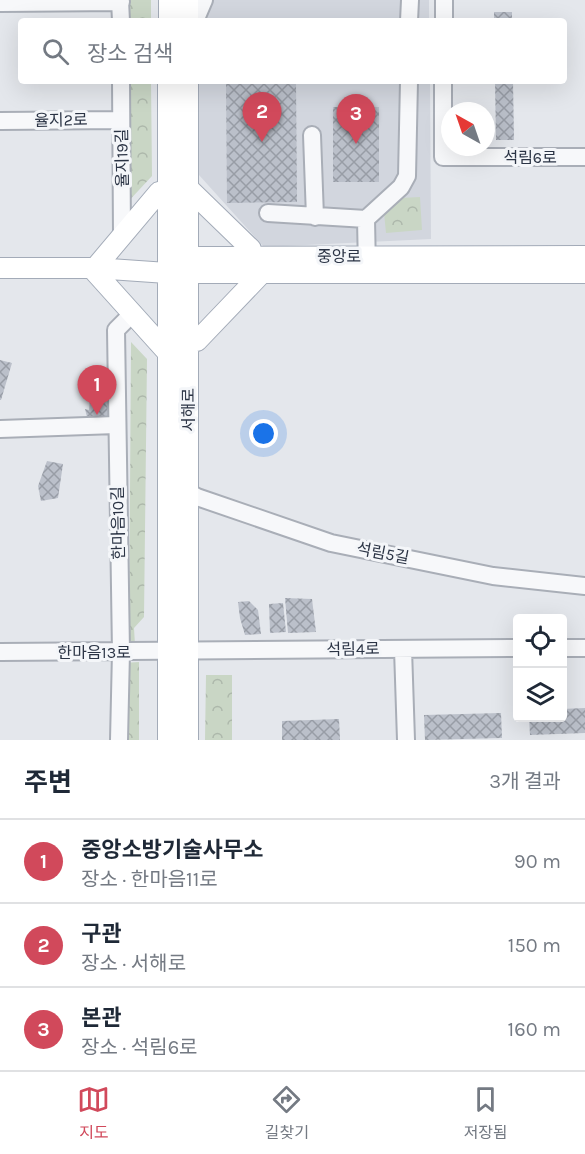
<!DOCTYPE html>
<html lang="ko">
<head>
<meta charset="utf-8">
<style>
  body { margin:0; font-family:Karla,"Noto Sans KR",sans-serif; background:#f6f6f7; color:#1f2937 }
  .controls { position:absolute; right:18px; bottom:18px; display:grid; overflow:hidden; border-radius:6px; box-shadow:0 6px 24px #0002 }
  .controls button { width:54px; height:54px; display:grid; place-items:center; padding:0; border:0; border-bottom:2px solid #e0e1e3; background:#fff; color:#1f2937; font:30px sans-serif }
  .compass { position:absolute; left:441px; top:102px; width:54px; height:54px; border-radius:50%; background:#fff; box-shadow:0 6px 24px #0002; rotate:320deg }
  .you { position:absolute; left:264px; top:434px; width:21px; height:21px; margin:-15px; border:4px solid #fff; border-radius:50%; background:#1a73e8; box-shadow:0 0 0 9px #1a73e833 }
  .badge { display:grid; place-items:center; width:39px; height:39px; border-radius:50%; background:#d1495b; color:#fff; font-size:20px; font-weight:700 }
  .pin { position:absolute; translate:-50% -50px; filter:drop-shadow(0 2px 3px #0008) }
  .pin::after { content:''; position:absolute; top:32px; width:21px; height:18px; background:inherit; clip-path:polygon(0 0,100% 0,50% 100%) }
  .list { margin:0; padding:0; list-style:none }
  h2 { display:flex; justify-content:space-between; align-items:center; height:78px; margin:0; padding:0 24px; font-size:26px }
  h2 small { font-size:20px; font-weight:400; color:#747a83 }
  .list li { display:grid; grid-template-columns:39px 1fr auto; gap:18px; align-items:center; box-sizing:border-box; height:84px; padding:0 24px; border-top:2px solid #e0e1e3 }
  .list b { display:block; font-size:22px; white-space:nowrap }
  .list p { margin:0; font-size:20px; white-space:nowrap; color:#747a83 }
  .list em { font-size:20px; font-style:normal; color:#747a83 }
  .icon { flex:none; width:33px; height:33px; fill:none; stroke:currentColor; stroke-width:2; stroke-linecap:round; stroke-linejoin:round }
  .map { position:relative; flex:none; width:585px; height:740px; overflow:hidden }
  .search { position:absolute; background:#fff; box-shadow:0 6px 24px #0002; left:18px; right:18px; top:18px; height:66px; display:flex; align-items:center; gap:15px; box-sizing:border-box; padding:0 21px; border-radius:6px; color:#747a83; font-size:22px }
  .sheet { height:330px; background:#fff }
  nav { display:flex; justify-content:space-around; align-items:center; box-sizing:border-box; height:84px; border-top:2px solid #e0e1e3; background:#fff; font-size:16px; color:#747a83 }
  nav a { display:grid; justify-items:center; gap:3px }
  nav .on { color:#d1495b }
  .map>svg:first-child { display:block }
  .built { fill:#d2d6de }
  .park { fill:url(#park-crowns) }
  .building { fill:url(#building-cross-hatch) }
  .lines { fill:none; stroke-linecap:round; stroke-linejoin:round }
  .minor-casing { stroke:#a9aeb7; stroke-width:20 }
  .major-casing { stroke:#a3abb8; stroke-width:22 }
  .minor { stroke:#f7f8fa; stroke-width:16 }
  .major { stroke:#fff; stroke-width:20 }
  .labels { text-anchor:middle; dominant-baseline:central; stroke-width:6; stroke-linejoin:round; paint-order:stroke }
  .street-label { font-size:16px; fill:#2b3445; stroke:#f4f6f9 }
</style>
</head>
<body>
<div class="map">
<svg width="585" height="740" viewBox="0 0 585 740">
  <defs>
    <pattern id="park-crowns" width="20" height="18" patternUnits="userSpaceOnUse" patternTransform="scale(1.5)"><rect width="20" height="18" fill="#c9d6c5"/><path d="M2 6a3 3 0 1 1 6 0M12 15a3 3 0 1 1 6 0" fill="none" stroke="#adb8ab"/></pattern>
    <pattern id="building-cross-hatch" width="8" height="8" patternUnits="userSpaceOnUse" patternTransform="scale(1.5)"><rect width="8" height="8" fill="#bbc0ca"/><path d="M0 0l8 8M0 8l8-8" fill="none" stroke="#989da6"/></pattern>
  </defs>
  <rect width="100%" height="100%" fill="#e4e7ec"/>
  <!-- built -->
  <path class="built" d="M 211,0 L 429,0 L 429,21 L 200,21 Z
    M 198,81 L 430,81 L 431,239 L 264,247 L 199,175 Z"/>
  <!-- park -->
  <path class="park" d="M 124,0 L 151,0 L 151,21 L 124,21 Z
    M 124,81 L 151,81 L 152,176 L 125,205 Z
    M 420,197 L 422,230 L 386,233 L 384,213 L 400,198 Z
    M 131,342 L 147,359 L 144,617 L 134,628 L 135,645 L 129,644 Z
    M 139,662 L 139,740 L 124,740 L 123,663 Z
    M 206,675 L 232,675 L 232,740 L 205,740 Z"/>
  <!-- building -->
  <path class="building" d="M 494,12 L 512,12 L 512,21 L 494,21 Z
    M 299,18 L 344,19 L 344,21 L 299,21 Z
    M 226,81 L 296,81 L 297,202 L 227,203 Z
    M 495,81 L 513,81 L 514,140 L 496,140 Z
    M 333,107 L 379,107 L 379,182 L 333,182 Z
    M 0,360 L 12,363 L 1,400 L 0,400 Z
    M 90,399 L 109,400 L 108,422 L 88,421 L 85,409 L 89,410 Z
    M 47,461 L 63,464 L 58,498 L 41,501 L 38,486 Z
    M 285,598 L 312,599 L 316,632 L 288,633 Z
    M 249,601 L 258,610 L 261,634 L 245,635 L 240,618 L 238,602 Z
    M 283,603 L 286,632 L 270,633 L 269,604 Z
    M 585,708 L 585,733 L 530,735 L 529,718 L 562,718 L 562,709 Z
    M 501,713 L 502,738 L 425,740 L 424,715 Z
    M 339,719 L 340,740 L 282,740 L 282,721 Z"/>
  <g class="lines">
    <!-- minor casing -->
    <g class="minor-casing">
      <path id="minor" d="M 120,0 L 121,21
        M 0,3 L 121,2
        M 195,21 L 204,0
        M 409,21 L 410,0
        M 444,21 L 444,0
        M 121,81 L 122,235
        M 443,81 L 443,157 L 585,157
        M 0,121 L 121,120
        M 312,135 L 315,217
        M 268,213 L 366,219
        M 367,269 L 366,219 L 401,187 L 407,176 L 409,81
        M 0,429 L 116,425
        M 188,492 L 197,497 L 331,543 L 493,576 L 585,586
        M 562,648 L 585,648
        M 403,649 L 406,740
        M 0,652 L 518,648
        M 119,740 L 121,652 L 116,330 L 133,313"/>
    </g>
    <!-- major casing -->
    <g class="major-casing">
      <path id="major" d="M 188,0 L 188,21
        M 169,21 L 169,0
        M 188,81 L 188,740
        M 187,187 L 251,249 L 252,257
        M 178,257 L 585,256
        M 0,268 L 95,268 L 167,273 L 585,273
        M 95,268 L 95,272 L 167,352
        M 95,268 L 159,192 L 168,191
        M 188,341 L 197,341 L 263,272
        M 168,740 L 168,81"/>
    </g>
    <!-- minor -->
    <use href="#minor" class="minor"/>
    <!-- major -->
    <use href="#major" class="major"/>
  </g>
  <g class="labels">
    <!-- street labels -->
    <g class="street-label">
      <text transform="translate(61 120) rotate(-1)">율지2로</text>
      <text x="530" y="157">석림6로</text>
      <text transform="translate(122 158) rotate(-91)">율지19길</text>
      <text x="339" y="256">중앙로</text>
      <text transform="translate(188 410) rotate(-90)">서해로</text>
      <text transform="translate(118 523) rotate(-91)">한마음10길</text>
      <text transform="translate(383 553) rotate(11)">석림5길</text>
      <text transform="translate(353 649) rotate(-1)">석림4로</text>
      <text x="94" y="652">한마음13로</text>
    </g>
  </g>
</svg>
<div class="controls">
<button><svg class="icon" aria-label="locate" viewBox="0 0 24 24"><circle cx="12" cy="12" r="6"/><path d="M12 2v4M12 18v4M2 12h4M18 12h4"/></svg></button>
<button><svg class="icon" aria-label="layers" viewBox="0 0 24 24"><path d="M12 4l9 5-9 5-9-5zM3 14l9 5 9-5"/></svg></button>
</div>
<svg class="compass" viewBox="-18 -18 36 36"><path d="M0-13l5 13h-10z" fill="#e53935"/><path d="M0 13l5-13h-10z" fill="#747a83"/></svg>
<div class="you"></div>
<div class="pin badge" style="left:97px;top:415px">1</div>
<div class="pin badge" style="left:262px;top:142px">2</div>
<div class="pin badge" style="left:356px;top:144px">3</div>
<div class="search"><svg class="icon" aria-label="search" viewBox="0 0 24 24"><circle cx="10" cy="10" r="6"/><path d="M15 15l6 6"/></svg>장소 검색</div>
</div>
<section class="sheet">
<h2>주변<small>3개 결과</small></h2>
<ul class="list">
<li><span class="badge">1</span><div><b>중앙소방기술사무소</b><p>장소 · 한마음11로</p></div><em>90 m</em></li>
<li><span class="badge">2</span><div><b>구관</b><p>장소 · 서해로</p></div><em>150 m</em></li>
<li><span class="badge">3</span><div><b>본관</b><p>장소 · 석림6로</p></div><em>160 m</em></li>
</ul>
</section>
<nav>
<a class="on"><svg class="icon" aria-label="map" viewBox="0 0 24 24"><path d="M3 6l6-2 6 2 6-2v14l-6 2-6-2-6 2zM9 4v14M15 6v14"/></svg>지도</a>
<a><svg class="icon" aria-label="directions" viewBox="0 0 24 24"><path d="M12 3l9 9-9 9-9-9zM9 14v-3h6M13 9l2 2-2 2"/></svg>길찾기</a>
<a><svg class="icon" aria-label="saved" viewBox="0 0 24 24"><path d="M7 4h10v16l-5-4-5 4z"/></svg>저장됨</a>
</nav>
</body>
</html>
